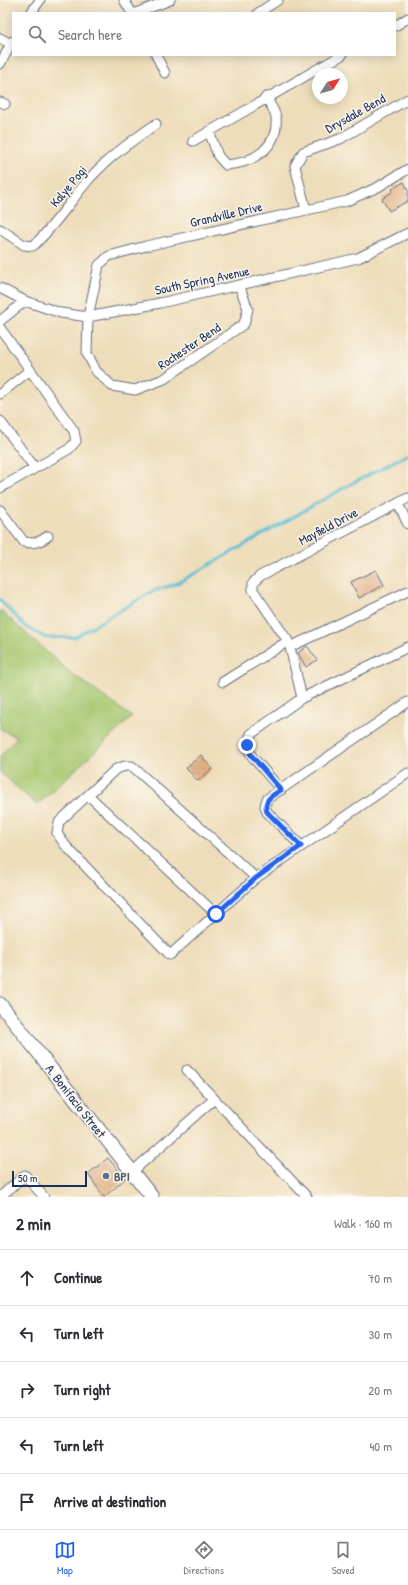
<!DOCTYPE html>
<html lang="en">
<head>
<meta charset="utf-8">
<style>
  body { margin:0; font-family:"Patrick Hand",sans-serif; background:#f7f7f7; color:#2b2b33 }
  .compass { position:absolute; left:312px; top:68px; width:36px; height:36px; border-radius:50%; background:#fff; box-shadow:0 2px 10px #0003; rotate:53deg }
  .scale { position:absolute; left:12px; bottom:10px; width:75px; box-sizing:border-box; padding-left:4px; border:2px solid #1b2f5e; border-top:0; font-size:11px; line-height:14px; white-space:nowrap; color:#1b2f5e; -webkit-text-stroke:3px #fbf7ec; paint-order:stroke }
  .stop { position:absolute; width:12px; height:12px; margin:-9px; border:3px solid #2563eb; border-radius:50%; background:#fff }
  .stop.end { background:#2563eb; border-color:#fff; box-shadow:0 1px 4px #0008 }
  .list { margin:0; padding:0; list-style:none }
  h2 { display:flex; justify-content:space-between; align-items:center; height:52px; margin:0; padding:0 16px; font-size:17px }
  h2 small { font-size:13px; font-weight:400; color:#7c7c81 }
  .list li { display:grid; grid-template-columns:26px 1fr auto; gap:12px; align-items:center; box-sizing:border-box; height:56px; padding:0 16px; border-top:1px solid #e1e1e2 }
  .list b { display:block; font-size:15px; white-space:nowrap }
  .list em { font-size:13px; font-style:normal; color:#7c7c81 }
  .icon { flex:none; width:22px; height:22px; fill:none; stroke:currentColor; stroke-width:2; stroke-linecap:round; stroke-linejoin:round }
  .map { position:relative; flex:none; width:408px; height:1197px; overflow:hidden }
  .search { position:absolute; background:#fff; box-shadow:0 2px 10px #0003; left:12px; right:12px; top:12px; height:44px; display:flex; align-items:center; gap:10px; box-sizing:border-box; padding:0 14px; border-radius:0px; color:#7c7c81; font-size:15px }
  .sheet { height:332px; background:#fff }
  nav { display:flex; justify-content:space-around; align-items:center; box-sizing:border-box; height:56px; border-top:1px solid #e1e1e2; background:#fff; font-size:11px; color:#7c7c81 }
  nav a { display:grid; justify-items:center; gap:2px }
  nav .on { color:#2563eb }
  .map>svg:first-child { display:block }
  .green { fill:#a7c76f; stroke:#617b66 }
  .lines { fill:none; stroke-linecap:round; stroke-linejoin:round }
  .stream { stroke:#55bdd2; stroke-width:3 }
  .building { fill:#deac7f }
  .minor-casing { stroke:#656c7e; stroke-width:11 }
  .secondary-casing { stroke:#656c7e; stroke-width:15 }
  .minor { stroke:#fff; stroke-width:9 }
  .secondary { stroke:#fff; stroke-width:13 }
  .route { stroke:#2563eb; stroke-width:5 }
  .service-dot { fill:#5c6f8a; stroke:#fbf7ec; stroke-width:1.5 }
  .labels { text-anchor:middle; dominant-baseline:central; stroke-width:3; stroke-linejoin:round; paint-order:stroke }
  .street-label { font-size:13px; fill:#1b2f5e; stroke:#fbf7ec }
  .service-label { font-size:13px; font-weight:bold; fill:#4e5e75; stroke:#fbf7ec; text-anchor:start }
</style>
</head>
<body>
<div class="map">
<svg width="408" height="1197" viewBox="0 0 408 1197">
  <rect width="100%" height="100%" fill="#fbf7ec"/>
  <filter id="ink" filterUnits="userSpaceOnUse"><feTurbulence type="fractalNoise" baseFrequency=".025" numOctaves="2"/><feDisplacementMap in="SourceGraphic" scale="8" xChannelSelector="R" yChannelSelector="G"/><feConvolveMatrix kernelMatrix="1 2 1 2 8 2 1 2 1" color-interpolation-filters="sRGB"/></filter>
  <filter id="wash" filterUnits="userSpaceOnUse"><feTurbulence type="fractalNoise" baseFrequency=".012" numOctaves="4" result="noise"/><feDisplacementMap in="SourceGraphic" scale="16" xChannelSelector="R" yChannelSelector="G"/><feGaussianBlur stdDeviation="0.9" result="paint"/><feColorMatrix in="noise" values="0 0 0 0 0 0 0 0 0 0 0 0 0 0 0 0 0 1.4 0 .05"/><feComposite in="paint" operator="in"/></filter>
  <g filter="url(#wash)">
    <rect width="100%" height="100%" fill="#eeddba"/>
    <!-- green -->
    <path class="green" d="M 0,610 L 67,670 L 132,717 L 37,805 L 0,772 L 0,756 L 17,737 L 0,729 Z"/>
    <g class="lines">
      <!-- stream -->
      <path class="stream" d="M 0,600 L 26,627 L 46,638 L 75,637 L 153,591 L 176,584 L 349,485 L 408,454"/>
    </g>
    <g id="blocks">
      <!-- building -->
      <path class="building" d="M 404,182 L 408,190 L 408,201 L 389,211 L 382,199 L 393,191 L 392,189 Z
        M 376,570 L 384,585 L 359,598 L 351,582 Z
        M 307,646 L 317,660 L 306,667 L 298,653 Z
        M 201,755 L 212,769 L 198,781 L 186,768 Z
        M 108,1158 L 125,1179 L 104,1197 L 88,1174 Z"/>
    </g>
  </g>
  <g filter="url(#ink)">
    <use href="#blocks" fill-opacity="0" stroke="#656c7e" stroke-width="1"/>
    <g class="lines">
      <!-- minor casing -->
      <g class="minor-casing">
        <path id="minor" d="M 124,0 L 132,13
          M 31,13 L 40,0
          M 136,13 L 170,0
          M 258,13 L 278,0
          M 395,26 L 408,18
          M 0,38 L 11,44
          M 156,55 L 165,73
          M 0,64 L 13,41
          M 0,102 L 5,104
          M 209,131 L 218,156 L 226,165 C 253,163 279,148 276,117 C 275,111 269,103 266,97
          M 193,141 L 342,55
          M 306,210 L 295,166 L 303,152 L 340,139 L 408,99
          M 0,229 L 24,245 L 33,246 C 55,226 71,200 90,178 C 110,156 133,140 156,124
          M 239,285 L 248,309 L 244,324 L 164,379 L 135,390 L 112,386 L 96,371 L 87,353 L 88,317 L 99,265 L 109,256 L 146,246 L 347,201 L 378,187 L 408,169
          M 0,288 L 25,301 L 61,313 L 88,317 L 160,303 L 358,258 L 408,233
          M 0,321 L 25,301
          M 0,328 L 74,431 L 76,441 L 69,449 L 0,488
          M 0,394 L 30,370
          M 0,421 L 35,468
          M 408,498 L 260,576 L 253,583 L 253,590 L 288,641 L 290,647 L 408,591
          M 398,504 L 408,524
          M 0,510 L 24,542 C 34,544 40,542 48,536
          M 290,647 L 302,698
          M 223,682 L 288,641
          M 281,790 L 251,755 L 247,745 L 251,734 L 302,698 L 408,647
          M 88,795 L 216,914
          M 301,846 L 267,812 L 265,806 L 267,799 L 408,702
          M 256,878 L 132,766 L 125,766 L 116,769 L 59,822 L 57,833 L 65,845 L 170,955 L 256,878 L 408,773
          M 187,1070 L 307,1197
          M 132,1172 L 214,1099
          M 0,1197 L 25,1175 L 44,1197"/>
      </g>
      <!-- secondary casing -->
      <g class="secondary-casing">
        <path id="secondary" d="M 0,1004 L 152,1197"/>
      </g>
      <!-- minor -->
      <use href="#minor" class="minor"/>
      <!-- secondary -->
      <use href="#secondary" class="secondary"/>
    </g>
  </g>
  <g class="lines" filter="url(#ink)">
    <!-- route -->
    <path class="route" d="M 216,914 L 256,878 L 301,846 L 267,812 C 263,800 271,796 281,790 L 251,755 L 247,745"/>
  </g>
  <!-- markers -->
  <circle class="service-dot" cx="106" cy="1176" r="4"/>
  <g class="labels">
    <!-- street labels -->
    <g class="street-label">
      <text transform="translate(355 113) rotate(-29)">Drysdale Bend</text>
      <text transform="translate(68 186) rotate(-50)">Kalye Pogi</text>
      <text transform="translate(226 214) rotate(-13)">Grandville Drive</text>
      <text transform="translate(202 280) rotate(-12)">South Spring Avenue</text>
      <text transform="translate(189 346) rotate(-34)">Rochester Bend</text>
      <text transform="translate(328 526) rotate(-28)">Mayfield Drive</text>
      <text transform="translate(76 1101) rotate(52)">A. Bonifacio Street</text>
    </g>
    <!-- service labels -->
    <g class="service-label">
      <text x="114" y="1176">BPI</text>
    </g>
  </g>
</svg>
<svg class="compass" viewBox="-18 -18 36 36"><path d="M0-13l5 13h-10z" fill="#e53935"/><path d="M0 13l5-13h-10z" fill="#7c7c81"/></svg>
<div class="scale">50 m</div>
<div class="stop" style="left:216px;top:914px"></div>
<div class="stop end" style="left:247px;top:745px"></div>
<div class="search"><svg class="icon" aria-label="search" viewBox="0 0 24 24"><circle cx="10" cy="10" r="6"/><path d="M15 15l6 6"/></svg>Search here</div>
</div>
<section class="sheet">
<h2>2 min<small>Walk · 160 m</small></h2>
<ul class="list">
<li><svg class="icon" aria-label="ahead" viewBox="0 0 24 24"><path d="M12 20V5M6 11l6-6 6 6"/></svg><div><b>Continue</b></div><em>70 m</em></li>
<li><svg class="icon" aria-label="left" viewBox="0 0 24 24"><path d="M17 20v-9H6M10 6l-5 5 5 5"/></svg><div><b>Turn left</b></div><em>30 m</em></li>
<li><svg class="icon" aria-label="right" viewBox="0 0 24 24"><path d="M7 20v-9h11M14 6l5 5-5 5"/></svg><div><b>Turn right</b></div><em>20 m</em></li>
<li><svg class="icon" aria-label="left" viewBox="0 0 24 24"><path d="M17 20v-9H6M10 6l-5 5 5 5"/></svg><div><b>Turn left</b></div><em>40 m</em></li>
<li><svg class="icon" aria-label="arrive" viewBox="0 0 24 24"><path d="M6 21V4h12l-3 4 3 4H6"/></svg><div><b>Arrive at destination</b></div></li>
</ul>
</section>
<nav>
<a class="on"><svg class="icon" aria-label="map" viewBox="0 0 24 24"><path d="M3 6l6-2 6 2 6-2v14l-6 2-6-2-6 2zM9 4v14M15 6v14"/></svg>Map</a>
<a><svg class="icon" aria-label="directions" viewBox="0 0 24 24"><path d="M12 3l9 9-9 9-9-9zM9 14v-3h6M13 9l2 2-2 2"/></svg>Directions</a>
<a><svg class="icon" aria-label="saved" viewBox="0 0 24 24"><path d="M7 4h10v16l-5-4-5 4z"/></svg>Saved</a>
</nav>
</body>
</html>
